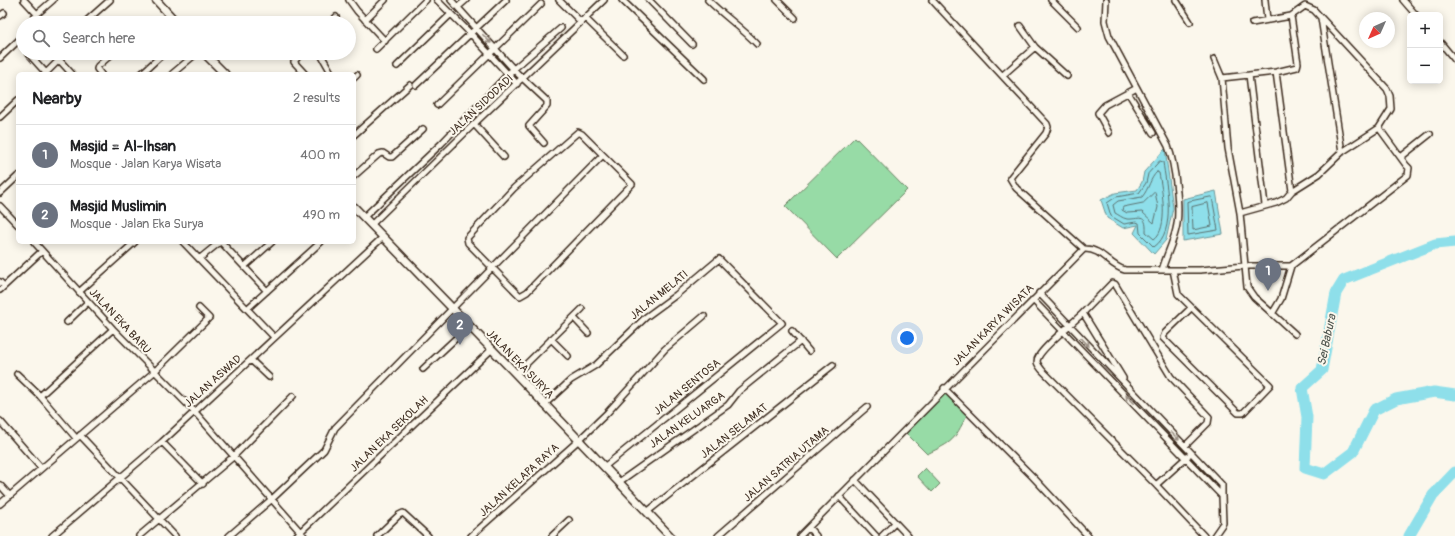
<!DOCTYPE html>
<html lang="en">
<head>
<meta charset="utf-8">
<style>
  body { margin:0; font-family:Pangolin,sans-serif; background:#f6f6f6; color:#202124 }
  .controls { position:absolute; right:12px; top:12px; display:grid; overflow:hidden; border-radius:6px; box-shadow:0 2px 10px #0003 }
  .controls button { width:36px; height:36px; display:grid; place-items:center; padding:0; border:0; border-bottom:1px solid #e0e0e0; background:#fff; color:#202124; font:20px sans-serif }
  .compass { position:absolute; left:1359px; top:12px; width:36px; height:36px; border-radius:50%; background:#fff; box-shadow:0 2px 10px #0003; rotate:225deg }
  .you { position:absolute; left:907px; top:338px; width:14px; height:14px; margin:-10px; border:3px solid #fff; border-radius:50%; background:#1a73e8; box-shadow:0 0 0 6px #1a73e833 }
  .badge { display:grid; place-items:center; width:26px; height:26px; border-radius:50%; background:#3b2a1e; color:#fff; font-size:13px; font-weight:700 }
  .pin { position:absolute; translate:-50% -33px; filter:drop-shadow(0 1px 2px #0008) }
  .pin::after { content:''; position:absolute; top:21px; width:14px; height:12px; background:inherit; clip-path:polygon(0 0,100% 0,50% 100%) }
  .list { margin:0; padding:0; list-style:none }
  h2 { display:flex; justify-content:space-between; align-items:center; height:52px; margin:0; padding:0 16px; font-size:17px }
  h2 small { font-size:13px; font-weight:400; color:#757577 }
  .list li { display:grid; grid-template-columns:26px 1fr auto; gap:12px; align-items:center; box-sizing:border-box; height:60px; padding:0 16px; border-top:1px solid #e0e0e0 }
  .list b { display:block; font-size:15px; white-space:nowrap }
  .list p { margin:0; font-size:13px; white-space:nowrap; color:#757577 }
  .list em { font-size:13px; font-style:normal; color:#757577 }
  .icon { flex:none; width:22px; height:22px; fill:none; stroke:currentColor; stroke-width:2; stroke-linecap:round; stroke-linejoin:round }
  .map { position:relative; flex:none; width:1455px; height:536px; overflow:hidden }
  .search { position:absolute; background:#fff; box-shadow:0 2px 10px #0003; left:16px; top:16px; width:340px; height:44px; display:flex; align-items:center; gap:10px; box-sizing:border-box; padding:0 14px; border-radius:22px; color:#757577; font-size:15px }
  .panel { position:absolute; background:#fff; box-shadow:0 2px 10px #0003; left:16px; top:72px; width:340px; height:172px; border-radius:6px }
  .map>svg:first-child { display:block }
  .green { fill:#97dba6; stroke:#698262 }
  .water { fill:#8edfea; stroke:#6d9798 }
  .lines { fill:none; stroke-linecap:round; stroke-linejoin:round }
  .shore { stroke:#5c7270; stroke-width:1 }
  .river { stroke:#8edfea; stroke-width:11 }
  .street-casing { stroke:#3b2a1e; stroke-width:8 }
  .secondary-casing { stroke:#3b2a1e; stroke-width:10 }
  .street { stroke:#fbf7ec; stroke-width:5 }
  .secondary { stroke:#fbf7ec; stroke-width:7 }
  .oneway { stroke:#9b9085 }
  .labels { text-anchor:middle; dominant-baseline:central; stroke-width:4; stroke-linejoin:round; paint-order:stroke }
  .street-label { font-size:11px; fill:#3b2a1e; stroke:#fbf7ec }
  .water-label { font-size:12px; font-style:italic; fill:#505751; stroke:#fbf7ec }
</style>
</head>
<body>
<div class="map">
<svg width="1455" height="536" viewBox="0 0 1455 536">
  <rect width="100%" height="100%" fill="#fbf7ec"/>
  <filter id="ink" filterUnits="userSpaceOnUse"><feTurbulence type="fractalNoise" baseFrequency=".025" numOctaves="2"/><feDisplacementMap in="SourceGraphic" scale="8" xChannelSelector="R" yChannelSelector="G"/><feConvolveMatrix kernelMatrix="1 2 1 2 8 2 1 2 1" color-interpolation-filters="sRGB"/></filter>
  <g filter="url(#ink)">
    <!-- green -->
    <path class="green" d="M 855,137 L 907,190 L 837,259 L 785,206 Z
      M 945,393 L 967,415 C 953,442 954,441 927,454 L 905,432 Z
      M 925,468 L 940,484 L 932,492 L 917,476 Z"/>
    <!-- water -->
    <path class="water" d="M 1165,149 L 1173,208 L 1166,240 L 1154,254 L 1134,233 L 1138,225 L 1123,228 L 1107,218 L 1101,200 L 1115,193 L 1137,190 L 1142,182 L 1144,172 Z
      M 1216,191 L 1223,234 L 1183,241 L 1183,199 Z"/>
    <g class="lines">
      <!-- shore -->
      <path class="shore" d="M 1160,161 L 1163,162 C 1166,185 1177,231 1154,247 L 1140,233 L 1139,223 L 1136,222 L 1124,224 L 1111,216 L 1107,203 L 1116,197 L 1139,193 L 1146,183 L 1148,174 Z
        M 1157,172 L 1159,173 C 1162,189 1169,229 1154,239 L 1146,232 C 1147,212 1138,220 1127,219 C 1122,218 1119,215 1115,213 L 1113,205 L 1118,201 L 1142,197 C 1149,189 1150,178 1157,172 Z
        M 1155,192 L 1158,207 L 1154,223 L 1142,212 L 1127,213 L 1122,210 L 1123,207 L 1143,203 Z
        M 1212,197 L 1218,230 L 1188,235 L 1187,202 Z
        M 1208,203 L 1212,226 L 1193,230 L 1192,207 Z"/>
      <!-- river -->
      <path class="river" d="M 1455,242 L 1435,244 L 1344,280 L 1336,293 L 1322,370 L 1302,388 L 1307,417 L 1305,468 L 1324,474 L 1353,452 L 1374,410 L 1396,399 L 1434,392 L 1455,395
        M 1409,536 L 1433,495 L 1455,472"/>
      <!-- street casing -->
      <g class="street-casing">
        <path id="street" d="M 24,0 L 37,14
          M 349,0 L 357,11 L 385,41
          M 437,0 L 470,33 L 517,84
          M 451,0 L 517,73 L 547,101 L 547,106 L 529,126 L 544,143
          M 559,0 L 580,21
          M 622,0 L 704,79
          M 649,0 L 692,44
          M 708,0 C 724,16 741,27 757,44
          M 777,0 L 795,18
          M 932,0 L 1047,124 L 1048,127 L 1046,133 L 1010,178 L 1016,188 L 1084,249
          M 1051,0 L 1078,27
          M 1106,0 L 1105,21 L 1109,36 L 1168,146 C 1175,164 1181,210 1176,229 C 1173,243 1166,256 1162,270
          M 1176,0 L 1190,22
          M 1265,0 L 1267,20
          M 1403,0 L 1416,15
          M 458,7 L 466,0
          M 0,16 L 4,13
          M 585,18 L 623,55
          M 1321,18 L 1342,152
          M 365,20 L 385,0
          M 30,23 L 37,14 L 53,0
          M 84,23 L 110,0
          M 330,23 L 336,17
          M 1020,26 L 1035,47 L 1067,76
          M 1440,42 L 1455,60
          M 376,49 L 426,0
          M 28,53 L 46,73
          M 53,53 L 72,74
          M 301,53 L 294,62 L 305,74
          M 320,53 L 332,74
          M 0,58 L 23,36
          M 1214,59 L 1222,78 L 1228,148 L 1240,213 L 1247,287 L 1254,297 L 1295,334
          M 397,66 L 451,14
          M 1276,72 L 1292,191
          M 45,74 L 59,60
          M 101,74 L 97,69 L 98,66 L 113,53
          M 141,74 L 164,53
          M 172,74 L 197,53
          M 1003,75 L 1035,47
          M 1249,75 L 1265,205
          M 354,78 L 357,75
          M 1222,78 L 1276,72 L 1297,67 L 1298,63 L 1291,16
          M 416,85 L 506,0
          M 1129,94 L 1153,133
          M 437,105 L 541,4
          M 0,117 L 18,100
          M 474,124 L 504,157
          M 578,132 L 582,134 L 632,184 L 527,292 L 520,296 L 468,243 L 467,238 L 514,188 Z
          M 1109,133 L 1098,113 L 1105,105 L 1137,88
          M 354,135 L 410,85
          M 1401,157 L 1430,134
          M 354,176 L 379,154 L 383,153 L 389,157 L 392,157 L 423,129
          M 0,193 L 18,176
          M 0,206 L 18,225
          M 1240,213 L 1276,203 L 1286,198 L 1292,191 L 1319,174 L 1342,152 L 1379,128 L 1391,109 L 1390,96 L 1387,89 L 1314,10 L 1305,6 L 1291,16 L 1252,23
          M 364,217 L 441,144 L 508,74 L 561,28
          M 371,225 L 474,124 L 604,0
          M 34,242 L 113,329 L 194,411 L 304,536
          M 183,242 L 273,336
          M 221,242 L 267,291
          M 199,259 L 220,242
          M 245,266 L 272,242
          M 1173,270 L 1178,294 L 1270,385 L 1243,413 L 1238,413 L 1163,338 L 1165,333 L 1191,308
          M 0,282 L 4,286
          M 0,290 L 42,251
          M 79,292 L 135,242
          M 1033,300 L 1222,496 L 1222,485 L 1039,293
          M 248,308 L 321,242
          M 1083,313 L 1112,283 L 1115,284 L 1171,377 L 1209,417 L 1208,423 L 1185,446
          M 1272,314 L 1281,299 L 1291,266
          M 574,318 L 588,333
          M 67,322 L 88,302
          M 792,331 L 809,351
          M 551,339 L 568,356
          M 251,360 L 269,377
          M 423,369 L 469,326
          M 17,374 L 40,396 L 76,438
          M 516,374 L 582,309
          M 1123,378 L 1083,313 C 1074,322 1044,346 1039,356 C 1035,362 1038,365 1042,370 L 1156,485 L 1204,536
          M 944,388 L 1033,477 L 1088,536
          M 40,396 L 113,329
          M 544,405 L 571,380 L 596,365 L 646,317 L 676,295 L 719,259 L 782,323 L 604,467
          M 0,421 L 41,468
          M 80,435 L 175,536
          M 162,442 L 203,484
          M 855,480 L 908,536
          M 619,482 L 728,405 L 739,391 L 801,341
          M 0,485 L 10,496
          M 1156,485 L 1188,456
          M 839,496 L 876,536
          M 0,504 L 154,372 L 209,318 L 199,308
          M 647,512 L 833,365
          M 809,528 L 816,536
          M 52,536 L 162,442 L 383,237
          M 139,536 L 233,457 L 293,396
          M 229,536 L 272,499 L 324,450 L 335,428 L 603,155
          M 296,536 L 491,350
          M 377,536 L 399,515 L 403,513 L 428,536
          M 471,536 L 579,440 L 607,413 L 665,349 L 704,316
          M 552,536 L 569,520
          M 718,536 L 867,407
          M 800,536 L 1084,249 C 1102,248 1109,266 1125,270 L 1200,270 L 1244,266 L 1291,266 L 1408,175 L 1409,168 L 1406,165 L 1379,128
          M 882,536 L 895,523
          M 1214,536 L 1223,523 L 1222,496"/>
      </g>
      <!-- secondary casing -->
      <g class="secondary-casing">
        <path id="secondary" d="M 156,0 L 177,23
          M 204,53 L 225,74
          M 354,207 L 516,374 L 670,536"/>
      </g>
      <!-- street -->
      <use href="#street" class="street"/>
      <!-- secondary -->
      <use href="#secondary" class="secondary"/>
    </g>
    <!-- one-way arrows -->
    <defs><path id="oneway-shaft" d="M-6 0H5M1.5-3L5.5 0L1.5 3" fill="none" stroke-width="1.6" stroke-linecap="round" stroke-linejoin="round"/></defs>
    <g class="oneway">
      <use href="#oneway-shaft" transform="translate(487 39) rotate(46)"/>
      <use href="#oneway-shaft" transform="translate(1085 342) rotate(47)"/>
      <use href="#oneway-shaft" transform="translate(1130 399) rotate(-134)"/>
      <use href="#oneway-shaft" transform="translate(1175 436) rotate(45)"/>
    </g>
  </g>
  <g class="labels">
    <!-- street labels -->
    <g class="street-label">
      <text transform="translate(481 105) rotate(-43)">JALAN SIDODADI</text>
      <text transform="translate(659 295) rotate(-39)">JALAN MELATI</text>
      <text transform="translate(120 321) rotate(47)">JALAN EKA BARU</text>
      <text transform="translate(993 325) rotate(-45)">JALAN KARYA WISATA</text>
      <text transform="translate(520 364) rotate(46)">JALAN EKA SURYA</text>
      <text transform="translate(213 381) rotate(-42)">JALAN ASWAD</text>
      <text transform="translate(687 387) rotate(-39)">JALAN SENTOSA</text>
      <text transform="translate(687 420) rotate(-35)">JALAN KELUARGA</text>
      <text transform="translate(734 431) rotate(-38)">JALAN SELAMAT</text>
      <text transform="translate(389 434) rotate(-44)">JALAN EKA SEKOLAH</text>
      <text transform="translate(786 464) rotate(-41)">JALAN SATRIA UTAMA</text>
      <text transform="translate(519 480) rotate(-42)">JALAN KELAPA RAYA</text>
    </g>
    <!-- water labels -->
    <g class="water-label">
      <text transform="translate(1327 340) rotate(-78)">Sei Babura</text>
    </g>
  </g>
</svg>
<div class="controls">
<button>+</button>
<button>−</button>
</div>
<svg class="compass" viewBox="-18 -18 36 36"><path d="M0-13l5 13h-10z" fill="#e53935"/><path d="M0 13l5-13h-10z" fill="#757577"/></svg>
<div class="you"></div>
<div class="pin badge" style="left:1268px;top:291px;background:#6b7280">1</div>
<div class="pin badge" style="left:460px;top:345px;background:#6b7280">2</div>
<div class="search"><svg class="icon" aria-label="search" viewBox="0 0 24 24"><circle cx="10" cy="10" r="6"/><path d="M15 15l6 6"/></svg>Search here</div>
<section class="panel">
<h2>Nearby<small>2 results</small></h2>
<ul class="list">
<li><span class="badge" style="background:#6b7280">1</span><div><b>Masjid = Al-Ihsan</b><p>Mosque · Jalan Karya Wisata</p></div><em>400 m</em></li>
<li><span class="badge" style="background:#6b7280">2</span><div><b>Masjid Muslimin</b><p>Mosque · Jalan Eka Surya</p></div><em>490 m</em></li>
</ul>
</section>
</div>
</body>
</html>
